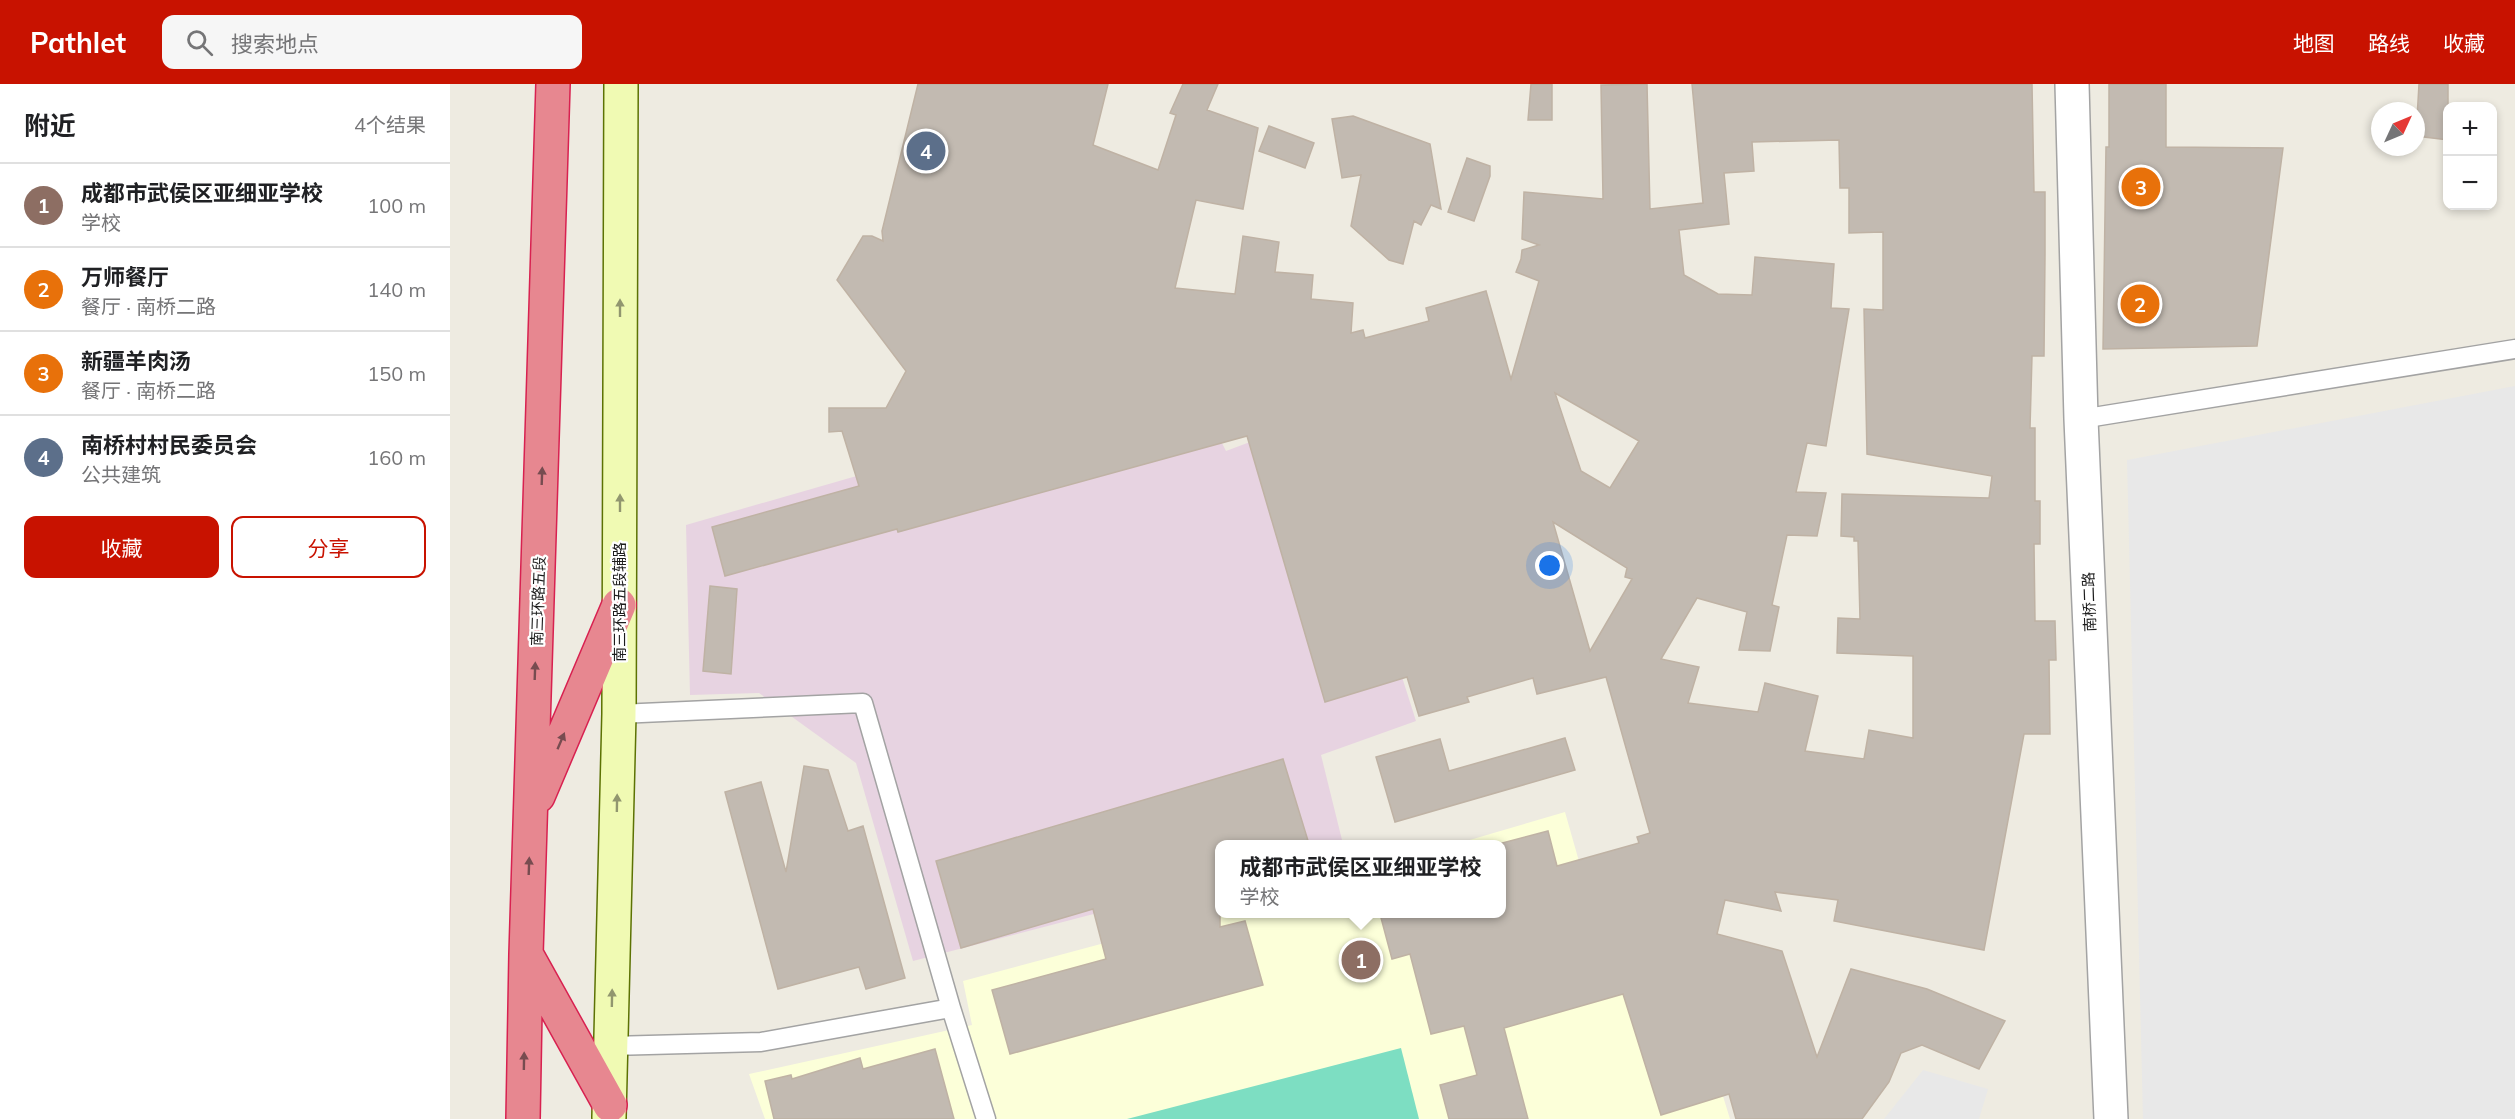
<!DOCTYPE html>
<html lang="zh">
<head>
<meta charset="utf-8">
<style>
  body { margin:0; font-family:Mulish,"Noto Sans SC",sans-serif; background:#f6f6f6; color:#202124 }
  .controls { position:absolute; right:18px; top:18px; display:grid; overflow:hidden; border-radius:12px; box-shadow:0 3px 9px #0003 }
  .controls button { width:54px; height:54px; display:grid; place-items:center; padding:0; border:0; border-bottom:2px solid #e0e0e0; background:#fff; color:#202124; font:30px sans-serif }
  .compass { position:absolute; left:1921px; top:18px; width:54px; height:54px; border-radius:50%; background:#fff; box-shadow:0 3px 9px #0003; rotate:46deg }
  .you { position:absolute; left:1100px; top:482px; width:21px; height:21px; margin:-15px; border:4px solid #fff; border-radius:50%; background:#1a73e8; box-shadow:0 0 0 9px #1a73e833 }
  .badge { display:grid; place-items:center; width:39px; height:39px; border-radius:50%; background:#c81200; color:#fff; font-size:20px; font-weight:700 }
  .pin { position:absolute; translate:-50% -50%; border:3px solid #fff; box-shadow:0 2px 6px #0006 }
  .popup { position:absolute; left:765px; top:756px; width:291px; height:78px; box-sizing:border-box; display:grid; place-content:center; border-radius:12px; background:#fff; filter:drop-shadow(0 2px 4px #0005); font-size:20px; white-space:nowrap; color:#757577 }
  .popup b { font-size:22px; color:#202124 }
  .popup::after { content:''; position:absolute; left:50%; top:100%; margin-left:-12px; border:12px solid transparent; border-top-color:#fff }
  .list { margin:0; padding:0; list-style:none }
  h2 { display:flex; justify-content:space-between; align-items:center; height:78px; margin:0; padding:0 24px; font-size:26px }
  h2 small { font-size:20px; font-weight:400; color:#757577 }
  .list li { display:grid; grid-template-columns:39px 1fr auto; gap:18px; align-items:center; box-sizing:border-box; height:84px; padding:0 24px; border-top:2px solid #e0e0e0 }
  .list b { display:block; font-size:22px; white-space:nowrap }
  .list p { margin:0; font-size:20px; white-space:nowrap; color:#757577 }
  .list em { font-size:20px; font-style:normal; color:#757577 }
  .actions { display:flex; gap:12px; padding:18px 24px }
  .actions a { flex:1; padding:14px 0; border:2px solid #c81200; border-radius:12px; text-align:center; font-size:21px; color:#c81200 }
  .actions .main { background:#c81200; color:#fff }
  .icon { flex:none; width:33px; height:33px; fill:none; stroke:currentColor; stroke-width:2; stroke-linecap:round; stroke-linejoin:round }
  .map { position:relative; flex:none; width:2065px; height:1035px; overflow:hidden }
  header { display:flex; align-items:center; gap:36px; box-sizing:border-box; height:84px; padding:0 30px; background:#c81200; color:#fff }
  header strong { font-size:28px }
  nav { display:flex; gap:33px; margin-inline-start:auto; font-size:21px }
  .search { width:420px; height:54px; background:#f6f6f6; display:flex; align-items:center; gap:15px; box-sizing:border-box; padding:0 21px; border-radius:12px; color:#757577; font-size:22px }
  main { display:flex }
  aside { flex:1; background:#fff }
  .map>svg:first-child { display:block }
  .industrial { fill:#e7d3e1 }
  .education { fill:#fcffd9 }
  .pitch { fill:#7ddec2 }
  .parking { fill:#e8e8e8 }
  .building { fill:#c2bab1; stroke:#bfb2a4; stroke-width:1.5; fill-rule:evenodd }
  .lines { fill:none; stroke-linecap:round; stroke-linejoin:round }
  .lane-casing { stroke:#a3a3a3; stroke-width:21 }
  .street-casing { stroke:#a3a3a3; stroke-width:36 }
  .secondary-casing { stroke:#5c7203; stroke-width:36 }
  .highway-casing { stroke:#d82150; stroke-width:36 }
  .lane { stroke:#fff; stroke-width:18 }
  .street { stroke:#fff; stroke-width:33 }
  .secondary { stroke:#f0fab3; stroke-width:33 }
  .highway { stroke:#e78790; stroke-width:33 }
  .oneway { fill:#91966f }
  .oneway2 { fill:#774c50 }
  .labels { text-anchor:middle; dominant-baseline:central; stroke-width:4.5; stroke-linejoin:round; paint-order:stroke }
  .street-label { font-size:15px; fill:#1c1c1c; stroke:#fff }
</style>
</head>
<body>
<header>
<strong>Pathlet</strong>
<div class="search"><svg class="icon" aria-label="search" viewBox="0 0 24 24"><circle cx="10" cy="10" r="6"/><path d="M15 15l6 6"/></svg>搜索地点</div>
<nav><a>地图</a><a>路线</a><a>收藏</a></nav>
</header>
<main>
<aside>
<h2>附近<small>4个结果</small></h2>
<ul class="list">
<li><span class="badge" style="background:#8d6e63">1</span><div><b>成都市武侯区亚细亚学校</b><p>学校</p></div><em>100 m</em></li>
<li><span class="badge" style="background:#e8710a">2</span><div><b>万师餐厅</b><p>餐厅 · 南桥二路</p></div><em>140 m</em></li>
<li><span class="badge" style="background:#e8710a">3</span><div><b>新疆羊肉汤</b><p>餐厅 · 南桥二路</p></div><em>150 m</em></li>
<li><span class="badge" style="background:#5c6f8a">4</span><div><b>南桥村村民委员会</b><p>公共建筑</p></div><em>160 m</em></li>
</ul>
<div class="actions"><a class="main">收藏</a><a>分享</a></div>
</aside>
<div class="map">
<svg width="2065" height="1035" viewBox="0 0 2065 1035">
  <rect width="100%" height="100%" fill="#eeebe1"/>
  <!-- industrial -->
  <path class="industrial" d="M 740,296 L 776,367 L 869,332 L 966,637 L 871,671 L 893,760 L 770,760 L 770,797 L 463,877 L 406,679 L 309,609 L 240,611 L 236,441 Z"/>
  <!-- education -->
  <path class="education" d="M 1115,728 L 1151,855 L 1219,836 L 1280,1035 L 315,1035 L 299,990 L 522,941 L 513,897 L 770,828 L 1052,830 L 1052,760 L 1006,760 Z"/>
  <!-- pitch -->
  <path class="pitch" d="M 951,964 L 969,1035 L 677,1035 Z"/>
  <!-- parking -->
  <path class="parking" d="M 2065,302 L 2065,1035 L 1693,1035 L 1677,376 Z
    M 1473,986 L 1538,1005 L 1529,1035 L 1434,1035 Z"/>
  <!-- building -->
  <path class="building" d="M 468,0 L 658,0 L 643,61 L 708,86 L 726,31 L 720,29 L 733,0 L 768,0 L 757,26 L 808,44 L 793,125 L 746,116 L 725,204 L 785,210 L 793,152 L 829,158 L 825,188 L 863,191 L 861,215 L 903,219 L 901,249 L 913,246 L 915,254 L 979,237 L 976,224 L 1036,207 L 1061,295 L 1089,197 L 1066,188 L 1071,175 L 1072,166 L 1089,161 L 1072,155 L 1074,108 L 1153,115 L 1151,1 L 1197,0 L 1200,125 L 1253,119 L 1242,0 L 1582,0 L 1584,108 L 1595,108 L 1595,171 L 1594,272 L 1582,272 L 1580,344 L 1585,344 L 1585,417 L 1590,417 L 1590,460 L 1584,460 L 1585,537 L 1605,537 L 1606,576 L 1599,576 L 1600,650 L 1574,650 L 1534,866 L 1384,837 L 1388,816 L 1325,808 L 1331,827 L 1275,816 L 1267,850 L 1332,867 L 1367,973 L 1401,885 L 1477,905 L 1555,937 L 1529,985 L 1472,961 L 1451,969 L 1439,998 L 1412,1035 L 1286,1035 L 1279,1010 L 1211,1031 L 1173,910 L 1054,944 L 1078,1035 L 999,1035 L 990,1001 L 1027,991 L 1014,942 L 981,950 L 960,870 L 942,875 L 930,830 L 1052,830 L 1052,759 L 1098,747 L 1107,782 L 1189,759 L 1187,753 L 1200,749 L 1156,593 L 1087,610 L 1083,594 L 1017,613 L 1019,618 L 969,632 L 957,593 L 875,618 L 797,352 L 448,448 L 447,445 L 275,492 L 262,443 L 409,402 L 392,347 L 379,348 L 379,324 L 436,324 L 456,287 L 387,196 L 413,152 L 422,152 L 433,157 L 432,147 ZM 1389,56 L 1390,104 L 1399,104 L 1399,149 L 1433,148 L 1433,226 L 1414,225 L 1417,370 L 1542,392 L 1539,414 L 1392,410 L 1391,452 L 1404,453 L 1404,457 L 1408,457 L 1410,535 L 1388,534 L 1387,569 L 1463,572 L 1463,654 L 1419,646 L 1414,675 L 1355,667 L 1368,612 L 1315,599 L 1308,628 L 1238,619 L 1249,583 L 1211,575 L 1247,514 L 1297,528 L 1289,566 L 1320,567 L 1329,523 L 1322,521 L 1337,451 L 1367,452 L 1376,409 L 1346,408 L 1357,359 L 1376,362 L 1399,225 L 1381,224 L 1384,180 L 1305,173 L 1302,211 L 1268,210 L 1234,191 L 1229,146 L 1279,140 L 1274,89 L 1304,87 L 1302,58 ZM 1105,309 L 1189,357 L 1160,404 L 1131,387 ZM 1103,438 L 1177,484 L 1175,493 L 1182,495 L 1140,567 Z
    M 1081,0 L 1102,0 L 1102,36 L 1078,36 Z
    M 1659,0 L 1716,0 L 1716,63 L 1833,64 L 1807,262 L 1653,265 L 1656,63 L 1659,63 Z
    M 1969,0 L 1998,0 L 1998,56 L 1966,52 Z
    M 903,32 L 980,60 L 991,125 L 981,121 L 971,141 L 964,137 L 953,180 L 939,176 L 901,142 L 911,91 L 892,94 L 882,35 Z
    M 819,42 L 864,59 L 855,84 L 809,67 Z
    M 1017,74 L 1040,82 L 1040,92 L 1024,137 L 998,128 Z
    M 260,502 L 287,505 L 281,590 L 253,587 Z
    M 1115,654 L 1125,686 L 945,738 L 926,673 L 990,655 L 999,687 Z
    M 833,675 L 859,760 L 770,760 L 770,843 L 795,837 L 813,901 L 560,970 L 542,906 L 656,875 L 643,825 L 511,864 L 486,777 Z
    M 354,682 L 378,686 L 398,747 L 413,742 L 455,894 L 416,905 L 409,883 L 328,905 L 275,708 L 311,698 L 336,788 Z
    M 485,965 L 504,1035 L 324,1035 L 315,997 L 341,991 L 342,995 L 410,974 L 413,985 Z"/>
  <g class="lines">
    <!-- lane casing -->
    <g class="lane-casing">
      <path id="lane" d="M 1631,335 L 2065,265
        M 169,630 L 413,619 L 501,924
        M 161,962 L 311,958 L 501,924 L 536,1035"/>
    </g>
    <!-- street casing -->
    <g class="street-casing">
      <path id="street" d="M 1622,0 L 1631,335 L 1661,1035"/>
    </g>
    <!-- secondary casing -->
    <g class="secondary-casing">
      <path id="secondary" d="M 159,1033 L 169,630 L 171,0"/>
    </g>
    <!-- highway casing -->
    <g class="highway-casing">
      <path id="highway" d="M 88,712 L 169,521
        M 76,870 L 160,1021
        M 73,1035 L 76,870 L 103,0"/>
    </g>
    <!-- lane -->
    <use href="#lane" class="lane"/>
    <!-- street -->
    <use href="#street" class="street"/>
    <!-- secondary -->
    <use href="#secondary" class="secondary"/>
    <!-- highway -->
    <use href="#highway" class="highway"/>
  </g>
  <!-- one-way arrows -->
  <defs><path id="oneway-solid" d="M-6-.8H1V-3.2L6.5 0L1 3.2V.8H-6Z" transform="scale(1.5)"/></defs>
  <g class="oneway">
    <use href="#oneway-solid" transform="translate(170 224) rotate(-90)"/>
    <use href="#oneway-solid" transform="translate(170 419) rotate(-90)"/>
    <use href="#oneway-solid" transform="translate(167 719) rotate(-89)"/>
    <use href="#oneway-solid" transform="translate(162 914) rotate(-89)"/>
  </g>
  <g class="oneway2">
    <use href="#oneway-solid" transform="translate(92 392) rotate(-88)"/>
    <use href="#oneway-solid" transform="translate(85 587) rotate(-88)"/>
    <use href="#oneway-solid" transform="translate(111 657) rotate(-67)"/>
    <use href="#oneway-solid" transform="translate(79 782) rotate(-88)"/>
    <use href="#oneway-solid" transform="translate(74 977) rotate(-89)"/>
  </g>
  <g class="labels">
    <!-- street labels -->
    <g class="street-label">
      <text transform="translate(88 517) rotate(-88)">南三环路五段</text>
      <text transform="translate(169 518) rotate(-90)">南三环路五段辅路</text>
      <text transform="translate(1639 518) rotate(-92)">南桥二路</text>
    </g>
  </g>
</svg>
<div class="controls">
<button>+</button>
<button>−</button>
</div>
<svg class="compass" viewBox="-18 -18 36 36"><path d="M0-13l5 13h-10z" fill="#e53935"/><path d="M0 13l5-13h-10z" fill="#757577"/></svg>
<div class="you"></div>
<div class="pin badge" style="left:911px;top:876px;background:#8d6e63">1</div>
<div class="popup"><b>成都市武侯区亚细亚学校</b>学校</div>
<div class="pin badge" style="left:1690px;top:220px;background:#e8710a">2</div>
<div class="pin badge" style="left:1691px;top:103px;background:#e8710a">3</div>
<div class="pin badge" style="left:476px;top:67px;background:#5c6f8a">4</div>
</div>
</main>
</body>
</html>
